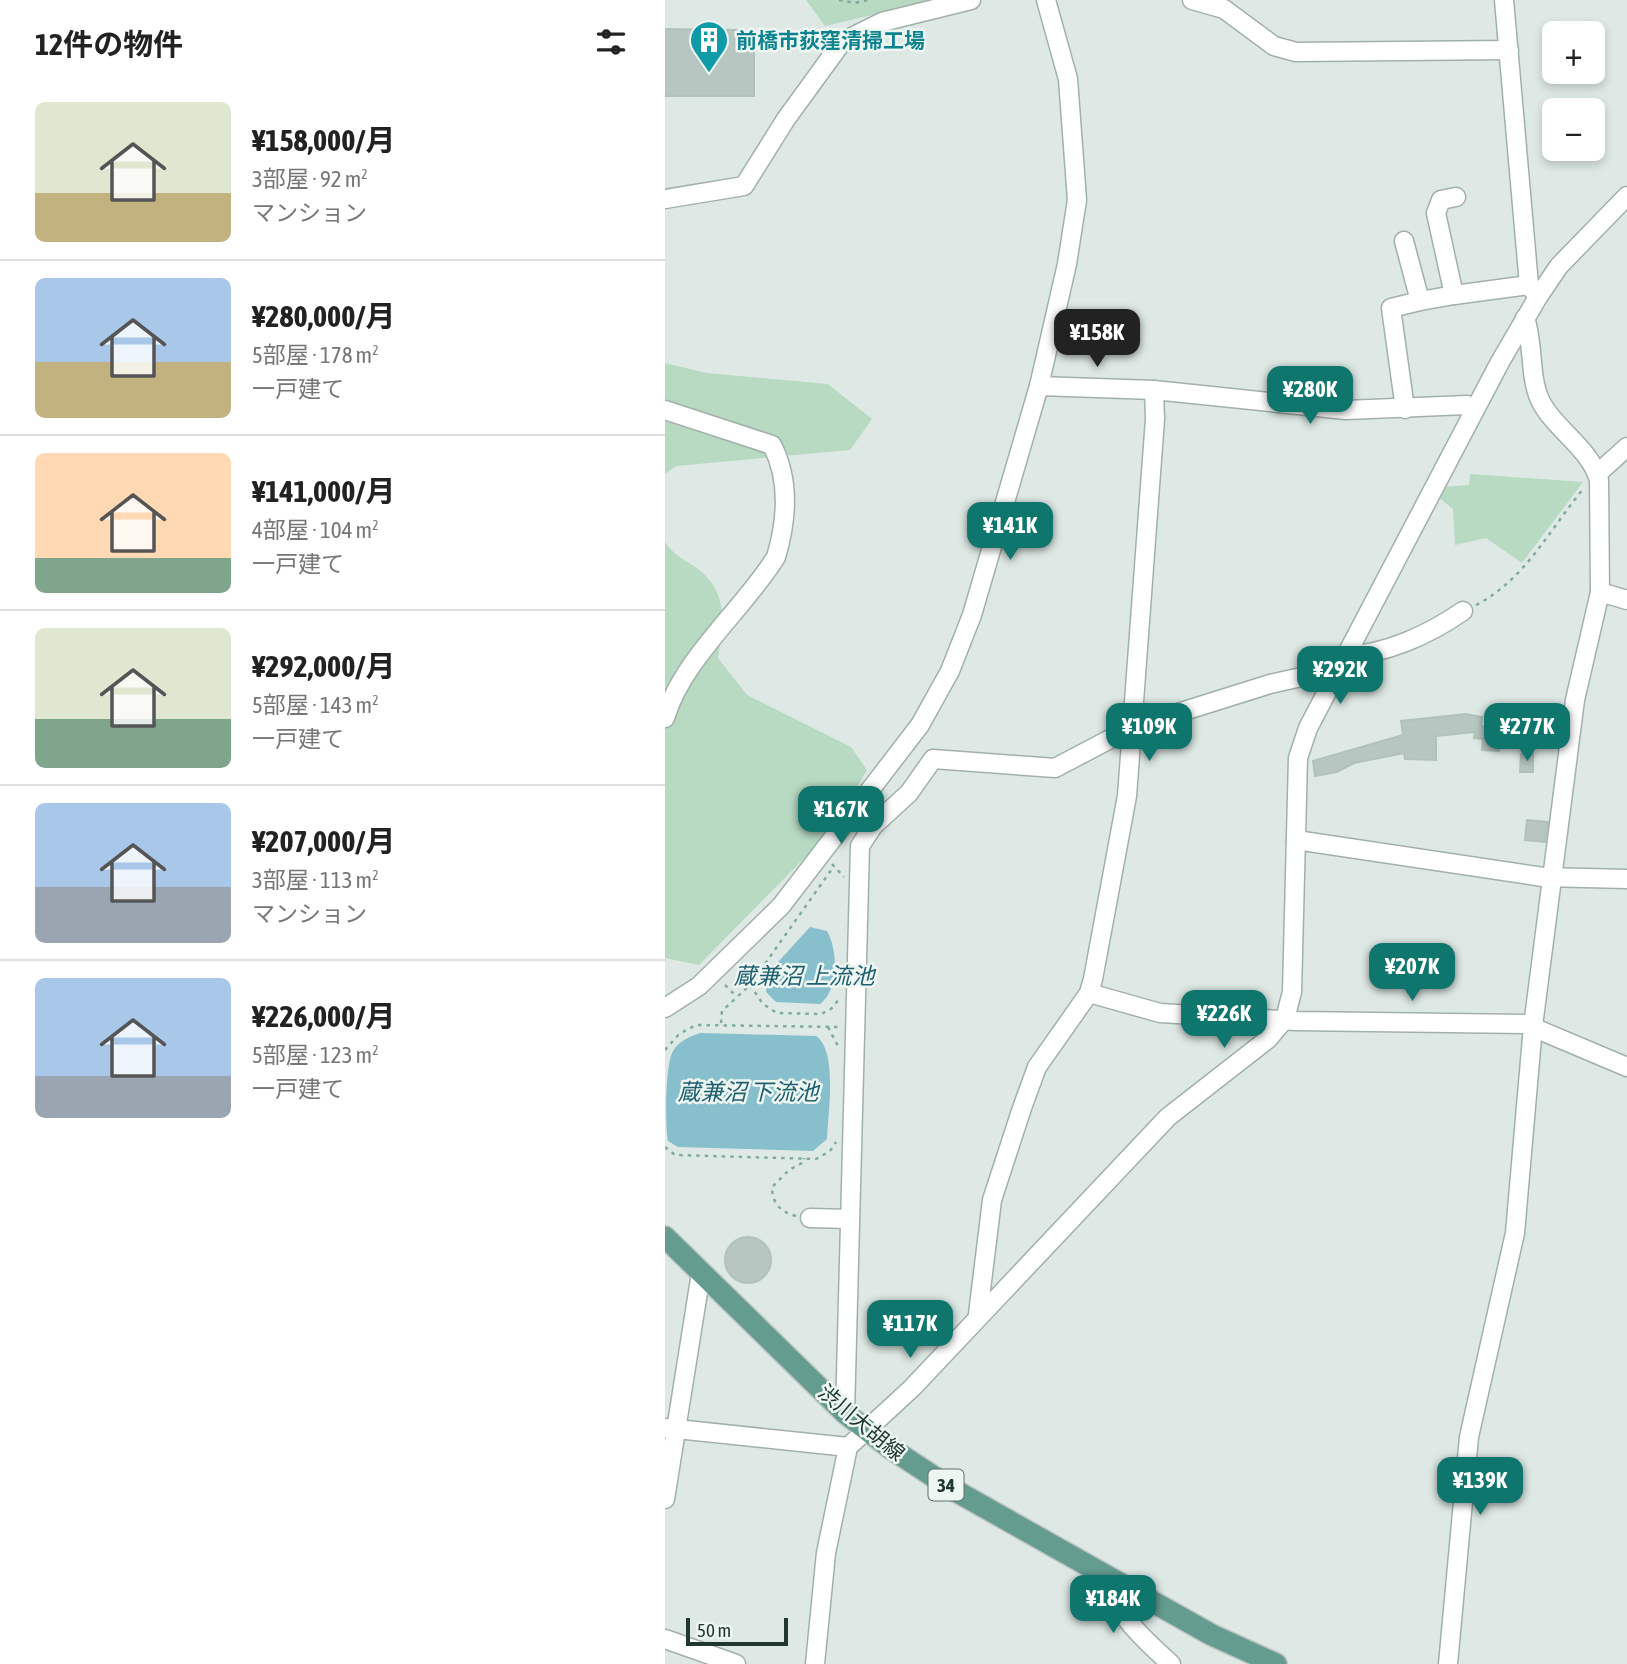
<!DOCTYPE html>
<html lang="ja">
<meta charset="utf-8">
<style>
:root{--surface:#fff;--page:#f2f2f2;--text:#222;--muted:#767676;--line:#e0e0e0;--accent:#0f766e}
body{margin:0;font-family:"Asap Condensed","Noto Sans JP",sans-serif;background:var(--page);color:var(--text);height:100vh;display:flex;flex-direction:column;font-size:26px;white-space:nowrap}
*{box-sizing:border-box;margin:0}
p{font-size:23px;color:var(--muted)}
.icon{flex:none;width:38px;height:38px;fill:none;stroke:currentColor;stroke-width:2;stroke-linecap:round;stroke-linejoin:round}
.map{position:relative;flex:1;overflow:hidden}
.details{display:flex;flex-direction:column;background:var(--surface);width:665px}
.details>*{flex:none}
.buttons{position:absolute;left:877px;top:21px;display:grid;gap:14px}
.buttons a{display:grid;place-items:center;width:63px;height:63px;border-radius:10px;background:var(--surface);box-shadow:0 4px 10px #0003;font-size:35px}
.scale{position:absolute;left:21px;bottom:18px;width:102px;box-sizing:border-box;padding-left:7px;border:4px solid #213832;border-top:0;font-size:19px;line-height:24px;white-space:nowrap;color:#213832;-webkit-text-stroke:5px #eef6f2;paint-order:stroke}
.price{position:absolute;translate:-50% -60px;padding:0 16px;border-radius:14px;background:var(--accent);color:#fff;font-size:23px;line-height:46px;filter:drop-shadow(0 2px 4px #0008)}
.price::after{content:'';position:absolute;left:50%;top:42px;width:21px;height:16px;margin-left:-10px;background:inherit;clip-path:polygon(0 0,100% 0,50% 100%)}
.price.selected{background:#222;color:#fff}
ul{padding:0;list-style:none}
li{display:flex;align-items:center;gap:21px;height:175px;padding:0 35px}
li+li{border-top:2px solid var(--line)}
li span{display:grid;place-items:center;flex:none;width:196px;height:140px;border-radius:10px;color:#555}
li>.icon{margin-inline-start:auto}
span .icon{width:84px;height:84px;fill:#fffc;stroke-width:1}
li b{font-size:30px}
h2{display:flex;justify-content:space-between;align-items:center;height:84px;padding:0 35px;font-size:30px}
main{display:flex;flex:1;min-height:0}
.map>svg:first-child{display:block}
</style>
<main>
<section class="details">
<h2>12件の物件<svg class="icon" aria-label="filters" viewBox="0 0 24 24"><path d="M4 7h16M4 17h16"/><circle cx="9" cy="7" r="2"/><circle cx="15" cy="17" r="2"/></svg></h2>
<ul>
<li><span style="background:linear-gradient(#dfe7d0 65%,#c2b280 0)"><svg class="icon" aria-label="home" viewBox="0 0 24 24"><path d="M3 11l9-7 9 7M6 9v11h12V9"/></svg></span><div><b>¥158,000/月</b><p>3部屋 · 92 m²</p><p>マンション</p></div></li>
<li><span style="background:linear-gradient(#a9c7e8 60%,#c2b280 0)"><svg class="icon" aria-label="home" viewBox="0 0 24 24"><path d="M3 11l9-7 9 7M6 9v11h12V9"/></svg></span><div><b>¥280,000/月</b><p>5部屋 · 178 m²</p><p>一戸建て</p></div></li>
<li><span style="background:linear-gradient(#ffd9b3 75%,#7fa58c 0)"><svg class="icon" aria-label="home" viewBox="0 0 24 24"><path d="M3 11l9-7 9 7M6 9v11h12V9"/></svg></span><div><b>¥141,000/月</b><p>4部屋 · 104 m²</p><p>一戸建て</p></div></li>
<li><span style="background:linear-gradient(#dfe7d0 65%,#7fa58c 0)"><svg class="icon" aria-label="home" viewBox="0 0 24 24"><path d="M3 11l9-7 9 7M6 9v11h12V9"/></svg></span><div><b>¥292,000/月</b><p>5部屋 · 143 m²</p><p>一戸建て</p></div></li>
<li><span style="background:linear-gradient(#a9c7e8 60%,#9aa5b1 0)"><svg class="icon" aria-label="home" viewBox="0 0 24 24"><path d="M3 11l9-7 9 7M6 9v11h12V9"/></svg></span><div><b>¥207,000/月</b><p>3部屋 · 113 m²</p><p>マンション</p></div></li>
<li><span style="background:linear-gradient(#a9c7e8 70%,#9aa5b1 0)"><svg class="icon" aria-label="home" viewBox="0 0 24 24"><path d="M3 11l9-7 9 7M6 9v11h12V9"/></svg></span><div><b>¥226,000/月</b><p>5部屋 · 123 m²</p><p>一戸建て</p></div></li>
</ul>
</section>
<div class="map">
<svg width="962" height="1664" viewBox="0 0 962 1664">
<rect width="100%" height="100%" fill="#dee9e5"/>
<g fill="#b8d9c2">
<path d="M141 0H271L160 26Z"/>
<path d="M0 363 41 373 163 384 207 419 185 450 11 466 0 474Z"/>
<path d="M805 474 918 482 857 563 821 538 790 545 788 509 772 496 777 487 804 485Z"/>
<path d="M0 542C13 561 28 562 41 576 64 601 57 628 53 658L82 695 186 747 202 770 165 832 34 965 0 958Z"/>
</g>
<g fill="#88bfcc">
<path d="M145 927 162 931C173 950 174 990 155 1004L111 1002 101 992 104 972Z"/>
<path d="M35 1033 151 1036C173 1051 163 1113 162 1139L148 1151 13 1147 3 1141C0 1125 0 1065 8 1051 14 1041 24 1037 35 1033Z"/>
</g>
<g fill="#b7c6c1" stroke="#b1c2bc" stroke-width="2">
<path d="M0 29 73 30 76 45 89 52V96H0Z"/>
<path d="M842 710 865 711V716L874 720 873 732 841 729Z"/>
<path d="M801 714 817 717 816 726 836 727 834 751 817 750 818 739 809 738 810 732 771 736V760L740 759 739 753 689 763 672 772 650 776 648 761 738 735 736 721Z"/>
<path d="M856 754H868V772H855Z"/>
<path d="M862 820 883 822 880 842 860 840Z"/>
<circle cx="83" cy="1260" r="23"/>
</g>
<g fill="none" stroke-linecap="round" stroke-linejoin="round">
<defs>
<g id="minor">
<path d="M527 0 559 9 609 46 631 52 844 50"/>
<path d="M839 0 864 285 873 297"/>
<path d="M791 197 776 200 771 213 789 295 864 285"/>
<path d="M0 199 79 186 121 119 177 42 217 22 306 0"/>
<path d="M739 241 755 301 789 295"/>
<path d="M374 386 489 390 681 410 802 405 810 409"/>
<path d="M740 409 726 308 755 301"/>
<path d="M0 410 107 445C125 480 122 520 111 557 78 610 18 658 0 718"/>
<path d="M932 474 962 447"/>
<path d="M935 592 962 600"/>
<path d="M678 656C720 655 765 634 798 611"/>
<path d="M631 840 878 877 962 879"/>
<path d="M424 993 495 1013 631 1021 860 1024 962 1067"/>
<path d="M0 1008 34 986 116 906 255 725 285 671 307 615 374 386 402 264 412 200 403 79 381 0"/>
<path d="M145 1218 185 1219"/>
<path d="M313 1314 327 1200 357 1108 372 1067 424 993 428 979 462 796 490 419 489 390"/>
<path d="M180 1413 195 846 208 826 244 793 268 759 390 768 468 727 605 684 650 674 668 676"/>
<path d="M2 1428 183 1447"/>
<path d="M0 1499 36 1273"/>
<path d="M438 1574C450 1613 476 1637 506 1664"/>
<path d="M0 1639 71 1664"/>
<path d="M150 1664 161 1553 183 1447 247 1388 503 1117 603 1039 620 1019 627 992 633 758 643 728 835 362 873 297 894 266 962 196"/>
<path d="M783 1664 804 1437 850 1233 868 1026 910 700 935 592 934 480C925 448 889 429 875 400 864 376 869 344 860 318"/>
</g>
<path id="major" d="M0 1237 180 1413 225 1448 289 1490 438 1574 547 1635 611 1664"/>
</defs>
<use href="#minor" stroke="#a2b0ac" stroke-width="21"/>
<use href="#major" stroke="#bcc3c2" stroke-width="24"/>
<g stroke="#80ab9f" stroke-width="2.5" stroke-dasharray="3.5 5" stroke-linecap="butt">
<path d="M174 0 190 3 203 0"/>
<path d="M811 605C861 579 884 530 919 488"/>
<path d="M167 864 179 877"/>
<path d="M60 985 72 997"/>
<path d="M85 985 98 1004 112 1013 156 1014 166 1009 175 998"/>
<path d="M56 1023 57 1011 85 985 169 866"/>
<path d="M163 1027 174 1048"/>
<path d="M0 1050 14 1034 31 1025 176 1027"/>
<path d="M0 1147 10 1155 151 1159 165 1151 171 1142"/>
<path d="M131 1216C116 1212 107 1204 107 1187L124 1170 139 1162V1158"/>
</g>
<use href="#minor" stroke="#fff" stroke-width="18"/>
<use href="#major" stroke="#659c90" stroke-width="21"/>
</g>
<defs>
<symbol id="building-pin" viewBox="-11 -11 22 30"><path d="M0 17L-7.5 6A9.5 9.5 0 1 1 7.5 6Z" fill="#0f9aa8" stroke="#eef6f2"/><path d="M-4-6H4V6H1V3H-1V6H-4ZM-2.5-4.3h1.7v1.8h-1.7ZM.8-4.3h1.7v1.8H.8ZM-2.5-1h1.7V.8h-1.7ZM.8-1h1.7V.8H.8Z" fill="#fff"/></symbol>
</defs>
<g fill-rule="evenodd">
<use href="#building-pin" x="22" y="18" width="44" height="60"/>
</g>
<g text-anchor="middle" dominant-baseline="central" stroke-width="5" stroke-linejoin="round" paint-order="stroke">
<rect fill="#eef6f2" stroke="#5e716c" stroke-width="2" x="263.5" y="1469.5" width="35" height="31" rx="5"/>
<g font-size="19" font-weight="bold" fill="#213832">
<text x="281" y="1485">34</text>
</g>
<g font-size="21" font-weight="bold" fill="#0d838f" stroke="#eef6f2" text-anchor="start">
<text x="71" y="40">前橋市荻窪清掃工場</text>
</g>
<g font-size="21" fill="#213832" stroke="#eef6f2">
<text transform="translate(197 1422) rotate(40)">渋川大胡線</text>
</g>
<g font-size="23" font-style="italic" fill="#1f5f70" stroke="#eef6f2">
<text x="139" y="976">蔵兼沼 上流池</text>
<text x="83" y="1092">蔵兼沼 下流池</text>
</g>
</g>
</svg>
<div class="buttons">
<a>+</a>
<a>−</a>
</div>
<div class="scale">50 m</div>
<b class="price selected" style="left:432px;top:369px">¥158K</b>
<b class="price" style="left:645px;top:426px">¥280K</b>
<b class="price" style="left:345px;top:562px">¥141K</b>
<b class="price" style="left:675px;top:706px">¥292K</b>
<b class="price" style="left:484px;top:763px">¥109K</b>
<b class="price" style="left:862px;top:763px">¥277K</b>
<b class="price" style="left:176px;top:846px">¥167K</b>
<b class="price" style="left:747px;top:1003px">¥207K</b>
<b class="price" style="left:559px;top:1050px">¥226K</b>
<b class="price" style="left:245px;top:1360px">¥117K</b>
<b class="price" style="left:815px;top:1517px">¥139K</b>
<b class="price" style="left:448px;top:1635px">¥184K</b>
</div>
</main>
